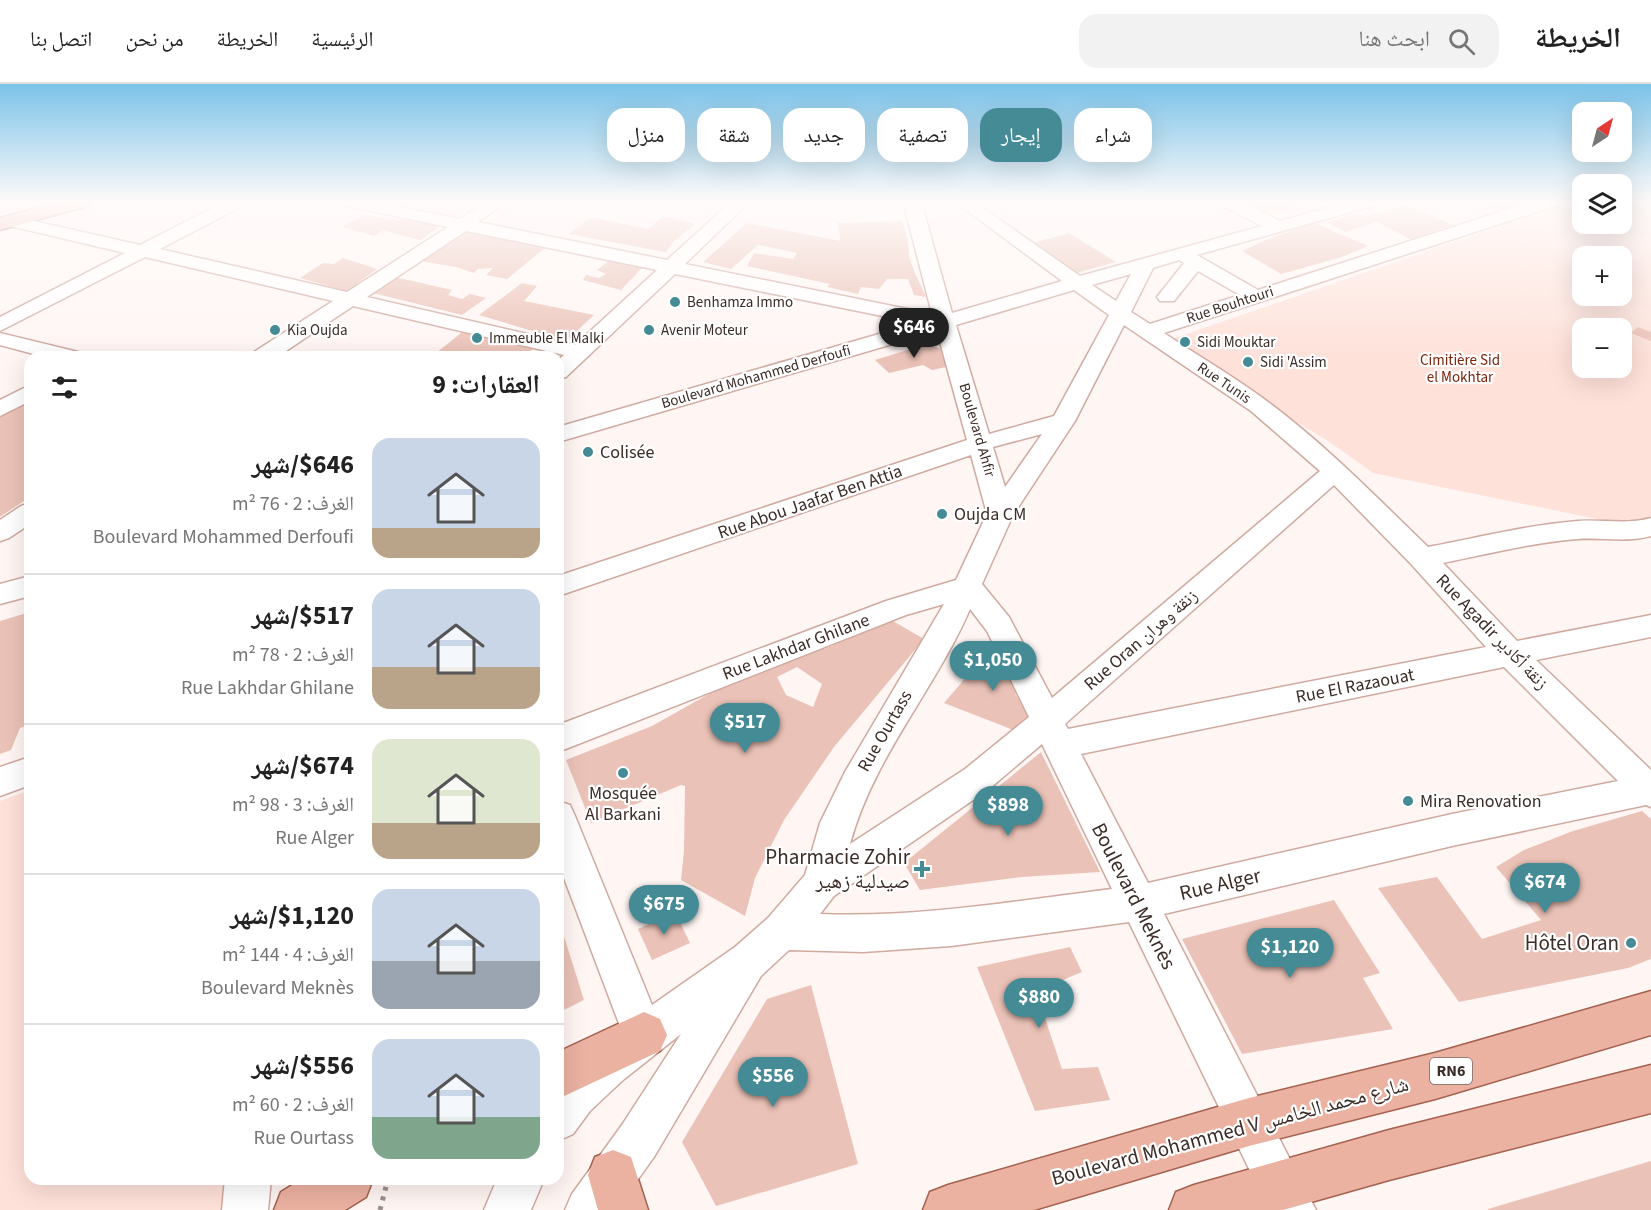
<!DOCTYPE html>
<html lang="ar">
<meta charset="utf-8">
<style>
:root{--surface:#fff;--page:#f2f2f2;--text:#222;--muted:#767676;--line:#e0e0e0;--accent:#458b96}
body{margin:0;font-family:"Source Sans 3","Noto Naskh Arabic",sans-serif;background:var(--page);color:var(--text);direction:rtl;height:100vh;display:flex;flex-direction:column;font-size:22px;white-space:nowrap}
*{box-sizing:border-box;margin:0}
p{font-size:20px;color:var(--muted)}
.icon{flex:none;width:33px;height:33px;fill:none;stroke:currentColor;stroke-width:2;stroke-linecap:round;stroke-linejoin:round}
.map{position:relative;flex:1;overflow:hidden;direction:ltr}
.side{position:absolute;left:24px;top:267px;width:540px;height:834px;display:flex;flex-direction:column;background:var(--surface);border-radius:18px;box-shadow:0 6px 24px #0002;direction:rtl}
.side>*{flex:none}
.top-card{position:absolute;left:582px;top:24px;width:570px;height:54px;direction:rtl;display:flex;gap:12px}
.needle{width:39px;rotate:36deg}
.controls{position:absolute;left:1572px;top:18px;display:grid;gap:12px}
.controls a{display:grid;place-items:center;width:60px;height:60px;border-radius:12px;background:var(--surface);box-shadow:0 6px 24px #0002;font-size:30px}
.price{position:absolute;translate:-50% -51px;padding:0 14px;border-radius:21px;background:var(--accent);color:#fff;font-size:20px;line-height:39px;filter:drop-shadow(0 2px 3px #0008)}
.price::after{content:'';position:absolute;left:50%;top:36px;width:18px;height:14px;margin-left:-9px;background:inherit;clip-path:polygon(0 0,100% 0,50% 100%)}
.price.active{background:#222;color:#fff}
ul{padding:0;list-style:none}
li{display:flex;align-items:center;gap:18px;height:150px;padding:0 24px}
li+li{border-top:2px solid var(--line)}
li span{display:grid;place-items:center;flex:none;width:168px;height:120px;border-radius:18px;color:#555}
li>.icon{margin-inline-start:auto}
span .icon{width:72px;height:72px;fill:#fffc;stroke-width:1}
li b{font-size:26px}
h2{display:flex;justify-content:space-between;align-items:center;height:72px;padding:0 24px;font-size:26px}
.pill{padding:0 21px;border-radius:18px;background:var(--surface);box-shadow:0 6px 24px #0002;font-size:21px;line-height:54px}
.pill.active{background:var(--accent);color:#fff}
header{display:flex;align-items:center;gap:36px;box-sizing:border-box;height:84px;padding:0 30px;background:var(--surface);border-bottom:2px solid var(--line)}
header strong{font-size:28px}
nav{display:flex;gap:33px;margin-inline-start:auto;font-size:21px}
.search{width:420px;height:54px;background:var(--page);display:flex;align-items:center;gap:15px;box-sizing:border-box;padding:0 21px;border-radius:18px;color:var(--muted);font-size:22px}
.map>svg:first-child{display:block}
</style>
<header>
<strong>الخريطة</strong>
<div class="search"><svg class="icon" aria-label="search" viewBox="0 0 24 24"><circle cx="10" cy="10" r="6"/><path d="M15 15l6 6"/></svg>ابحث هنا</div>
<nav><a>الرئيسية</a><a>الخريطة</a><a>من نحن</a><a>اتصل بنا</a></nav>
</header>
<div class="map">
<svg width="1651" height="1126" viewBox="0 0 1651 1126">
<rect width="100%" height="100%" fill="#fff6f4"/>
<g fill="#fee1d9" fill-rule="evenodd">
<path d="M1573 117H1582V140H1622V117H1651V432L1631 442 1373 389 1331 359 1166 257ZM1582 172H1622V212H1582ZM1582 244H1622V284H1582Z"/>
<path d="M30 706V1095H226L229 1126H0V717Z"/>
</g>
<g fill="#ebc2b7" fill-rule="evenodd">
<path d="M1242 117H1309L1310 118 1267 131Z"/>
<path d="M1475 117H1525L1528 119 1499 128Z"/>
<path d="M1408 121 1453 141 1410 155 1377 138 1345 148 1327 138 1358 129 1366 133Z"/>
<path d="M364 131 399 136 403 133 442 141 420 156 383 146 374 152 342 143Z"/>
<path d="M663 132 695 140 674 157 666 168 568 150 591 133 648 145Z"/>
<path d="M902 137 908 156 909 172 914 187 926 213 914 211 908 195H887L879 205 861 203 858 210 827 203 830 200 747 182 754 169 793 175 797 169 758 161 731 185 703 178 747 139 841 157 837 139Z"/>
<path d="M1315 139 1368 162 1342 173 1281 190 1242 167 1263 157Z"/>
<path d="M467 145 546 163 507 195 486 191 493 184 478 185 474 189 456 183 421 177Z"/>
<path d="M1069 149 1116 178 1076 189 1033 159Z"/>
<path d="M343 174 377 185 347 207 300 194 323 179 334 180Z"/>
<path d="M610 176 643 183 621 206 583 196 586 191 599 194 606 190 597 186Z"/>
<path d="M395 193 452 206 448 211 462 215 470 210 486 214 462 231 373 209Z"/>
<path d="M522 199 537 202 524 217 594 231 566 257 479 231Z"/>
<path d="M1638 243 1651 248V257L1631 249Z"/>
<path d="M465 246 536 262 524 273H431Z"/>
<path d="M927 260 941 265 946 283 932 286 923 281 889 289 875 276Z"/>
<path d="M30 317V413L0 433V333Z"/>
<path d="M30 528V641L20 644 11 666 0 670V537Z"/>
<path d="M893 537 924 555 834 663 784 736 755 794 745 832 681 796 684 767 685 702 681 701 591 739 566 676 652 642 741 592 818 559 824 565ZM797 583 822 600 813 623 786 611 777 593Z"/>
<path d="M997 557 1023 606 1015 610 1035 633 1016 647 944 619Z"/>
<path d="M1041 668 1100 788 1022 793 920 806 904 779Z"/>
<path d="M1642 727 1651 735V875L1628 884 1459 918 1378 804 1437 793 1482 855 1541 836 1496 783 1524 766 1573 747Z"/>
<path d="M1334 816 1380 889 1363 894 1393 945 1242 970 1182 855Z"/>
<path d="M675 828 690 859 652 876 638 845Z"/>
<path d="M558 833 584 916 558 929Z"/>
<path d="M1070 863 1082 888 1036 907 1062 985 1098 983 1110 1016 1035 1027 977 883Z"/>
<path d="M811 901 858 1080 716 1122 682 1058 767 915Z"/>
<path d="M1651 1077V1126H1488V1125Z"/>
</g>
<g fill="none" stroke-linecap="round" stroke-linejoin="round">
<defs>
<g id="minor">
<path d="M226 117H247L245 121 160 165 347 208 448 143 347 122 339 117H373L460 135 487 117H507L478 138 667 176 732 117H750L685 180 932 230 903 117H921L952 229 1062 197 954 117H973L1080 192 1262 142 1221 121 1219 117H1240L1280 137 1351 117H1378L1376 121 1197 171 1258 206 1534 117H1560L1558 121 1164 249C1198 272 1235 293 1268 318 1326 361 1376 413 1428 463 1477 454 1527 441 1578 437 1603 435 1626 441 1651 434V452C1626 459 1602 453 1577 455 1531 459 1487 470 1443 479L1517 557 1651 531V553L1536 576 1651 686V723L1646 721 1452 762 1164 830 1316 1126H1269L1129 838 951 862 863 868 789 866 761 892 654 1073 616 1126H565L572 1110 622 1041 681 950 623 996 590 1027 573 1050 558 1057V999L593 966 621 945 558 778V717L570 721 575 732 652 921 735 863 768 834 805 791 820 739 845 688 944 520 906 531 558 668V641L886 517 956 496 987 430 971 371 558 512V492L967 356 937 247 558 358V343L917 239 675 190 566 293 558 295V276L564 271 353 222 277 273H251L254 268 333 217 145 173 0 247V233L125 169 6 141 3 137 6 133 12 132 140 161ZM466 147 657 186 575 261 367 213ZM1179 176 1184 179 1157 213 1160 217H1174L1198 187 1240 211 1150 240 1131 228 1153 184ZM1131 190 1116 217 1092 201ZM1074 206 1109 231 1054 332 989 350 956 241ZM1124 241 1251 327 1320 387 1052 614 1009 533 982 500 1013 431 1075 337ZM1042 350 1005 403 993 363ZM1334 401 1412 481 1486 563 1068 645 1065 640ZM970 525 987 547 1029 633 965 685 850 760C873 674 935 606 970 525ZM1504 583 1618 697 1452 730 1148 799 1081 670ZM1042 660 1112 805C1015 817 918 834 820 830L834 812 989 705Z"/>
<path d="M0 249 78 268 81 273H45L0 261Z"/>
<path d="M30 301V317L0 332V316Z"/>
<path d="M30 419V440L9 454 0 457V436L21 422Z"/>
<path d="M30 492V512L0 520V500Z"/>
<path d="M30 673V701L0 712V683Z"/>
<path d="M225 1095H271L268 1126H222Z"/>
<path d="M497 1095H544L531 1126H484Z"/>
</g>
<g id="major">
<path d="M62 117H93L91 121 0 146V134Z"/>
<path d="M1651 907V951L1435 1015 1249 1062 1034 1126H923L930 1108 948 1101 1249 1014 1435 969Z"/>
<path d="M644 928 660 935 667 951 660 967 558 1015V968Z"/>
<path d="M1651 981V1029L1389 1096 1283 1126H1169L1176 1108 1194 1101 1389 1046Z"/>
<path d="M613 1066 631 1073 648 1126H598L588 1091 595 1073Z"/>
<path d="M302 1095H373L366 1113 345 1126H274L281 1108Z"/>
</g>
</defs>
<use href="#minor" stroke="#d0a99f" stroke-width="3"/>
<use href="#major" stroke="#a5614e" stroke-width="3"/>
<path stroke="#9c8f8c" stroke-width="5" stroke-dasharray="4 6" stroke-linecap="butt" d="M380 1126 388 1095"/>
<use href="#minor" fill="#fff" fill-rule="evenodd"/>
<use href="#major" fill="#ebb1a1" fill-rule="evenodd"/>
</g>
<linearGradient id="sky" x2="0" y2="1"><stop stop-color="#7cc3e9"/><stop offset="0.43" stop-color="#fffbfa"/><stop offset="1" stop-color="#fffbfa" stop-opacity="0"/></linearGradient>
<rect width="1651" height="275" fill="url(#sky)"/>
<g fill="#458b96" stroke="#fff" stroke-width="2">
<circle cx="675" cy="218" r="6"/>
<circle cx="275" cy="246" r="6"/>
<circle cx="649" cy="246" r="6"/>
<circle cx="477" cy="254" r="6"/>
<circle cx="1185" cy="258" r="6"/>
<circle cx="1248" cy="278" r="6"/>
<circle cx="588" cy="368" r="6"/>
<circle cx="942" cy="430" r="6"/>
<circle cx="623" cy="689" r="6"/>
<circle cx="1408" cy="717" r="6"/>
<path d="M919 776h6v6h6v6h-6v6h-6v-6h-6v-6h6z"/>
<circle cx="1631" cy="859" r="6"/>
</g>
<g text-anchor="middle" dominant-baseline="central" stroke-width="4.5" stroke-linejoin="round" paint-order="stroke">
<g font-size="15" fill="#3c2c28" stroke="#fff" text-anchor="start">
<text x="687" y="218">Benhamza Immo</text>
<text x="287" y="246">Kia Oujda</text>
<text x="661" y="246">Avenir Moteur</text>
<text x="489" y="254">Immeuble El Malki</text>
<text x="1197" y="258">Sidi Mouktar</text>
<text x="1260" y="278">Sidi 'Assim</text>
</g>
<g font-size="15" fill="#3c2c28" stroke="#fff">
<text transform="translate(1230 221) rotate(-18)">Rue Bouhtouri</text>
<text transform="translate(756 293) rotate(-16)">Boulevard Mohammed Derfoufi</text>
<text transform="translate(1224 299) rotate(34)">Rue Tunis</text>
<text transform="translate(977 346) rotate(74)">Boulevard Ahfir</text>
</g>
<g font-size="15" fill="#79250b" stroke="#fff">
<text x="1460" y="276">Cimitière Sid<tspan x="1460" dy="17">el Mokhtar</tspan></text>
</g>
<rect fill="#fff" stroke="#766b68" stroke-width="1.5" x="1430" y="974" width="42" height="26" rx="4.5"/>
<g font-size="16" font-weight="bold" fill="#3c2c28">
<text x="1451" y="987">RN6</text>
</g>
<g font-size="18" fill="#3c2c28" stroke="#fff" text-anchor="start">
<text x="600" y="368">Colisée</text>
<text x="954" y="430">Oujda CM</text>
<text x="623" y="709" text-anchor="middle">Mosquée<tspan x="623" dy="21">Al Barkani</tspan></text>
<text x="1420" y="717">Mira Renovation</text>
</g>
<g font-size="18" fill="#3c2c28" stroke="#fff">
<text transform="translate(810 418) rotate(-19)">Rue Abou Jaafar Ben Attia</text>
<text transform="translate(1492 548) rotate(46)">Rue Agadir زنقة أكادير</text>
<text transform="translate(1141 556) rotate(-41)">Rue Oran زنقة وهران</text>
<text transform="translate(796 563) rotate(-21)">Rue Lakhdar Ghilane</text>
<text transform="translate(1355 602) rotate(-11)">Rue El Razaouat</text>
<text transform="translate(885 647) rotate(-60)">Rue Ourtass</text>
</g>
<g font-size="21" fill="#3c2c28" stroke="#fff" text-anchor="end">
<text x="910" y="773">Pharmacie Zohir<tspan x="910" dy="24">صيدلية زهير</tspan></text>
<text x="1619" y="859">Hôtel Oran</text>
</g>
<g font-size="21" fill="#3c2c28" stroke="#fff">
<text transform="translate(1220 800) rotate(-13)">Rue Alger</text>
<text transform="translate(1134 812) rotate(63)">Boulevard Meknès</text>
<text transform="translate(1230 1047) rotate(-15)">Boulevard Mohammed V شارع محمد الخامس</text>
</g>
</g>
</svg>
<div class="controls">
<a><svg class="needle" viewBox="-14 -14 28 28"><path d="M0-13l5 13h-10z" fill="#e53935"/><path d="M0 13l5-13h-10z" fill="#767676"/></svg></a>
<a><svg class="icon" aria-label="layers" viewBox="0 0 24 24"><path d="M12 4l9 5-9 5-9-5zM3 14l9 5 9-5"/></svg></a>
<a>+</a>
<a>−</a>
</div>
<b class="price active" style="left:914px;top:275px">$646</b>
<b class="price" style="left:993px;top:608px">$1,050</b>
<b class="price" style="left:745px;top:670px">$517</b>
<b class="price" style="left:1008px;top:753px">$898</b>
<b class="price" style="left:1545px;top:830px">$674</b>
<b class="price" style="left:664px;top:852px">$675</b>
<b class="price" style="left:1290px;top:895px">$1,120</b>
<b class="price" style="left:1039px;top:945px">$880</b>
<b class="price" style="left:773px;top:1024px">$556</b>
<div class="top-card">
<a class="pill">شراء</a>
<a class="pill active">إيجار</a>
<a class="pill">تصفية</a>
<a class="pill">جديد</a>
<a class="pill">شقة</a>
<a class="pill">منزل</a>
</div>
<section class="side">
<h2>العقارات: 9<svg class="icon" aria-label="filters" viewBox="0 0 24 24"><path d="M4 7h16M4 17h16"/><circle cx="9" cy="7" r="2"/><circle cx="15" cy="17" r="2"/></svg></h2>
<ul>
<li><span style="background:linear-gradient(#c9d6e8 75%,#b9a48a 0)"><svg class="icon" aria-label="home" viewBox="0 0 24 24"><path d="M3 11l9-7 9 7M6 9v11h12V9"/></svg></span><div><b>$646/شهر</b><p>الغرف: 2 · 76 m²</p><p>Boulevard Mohammed Derfoufi</p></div></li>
<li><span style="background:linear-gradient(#c9d6e8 65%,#b9a48a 0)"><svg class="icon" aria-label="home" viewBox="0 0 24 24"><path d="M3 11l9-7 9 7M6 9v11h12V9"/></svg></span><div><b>$517/شهر</b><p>الغرف: 2 · 78 m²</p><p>Rue Lakhdar Ghilane</p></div></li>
<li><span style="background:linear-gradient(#dfe7d0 70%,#b9a48a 0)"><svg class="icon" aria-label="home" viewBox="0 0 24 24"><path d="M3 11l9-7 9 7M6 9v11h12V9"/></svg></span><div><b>$674/شهر</b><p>الغرف: 3 · 98 m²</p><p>Rue Alger</p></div></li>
<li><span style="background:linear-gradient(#c9d6e8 60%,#9aa5b1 0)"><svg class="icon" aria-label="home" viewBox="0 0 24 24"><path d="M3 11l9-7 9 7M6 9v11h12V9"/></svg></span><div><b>$1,120/شهر</b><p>الغرف: 4 · 144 m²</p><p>Boulevard Meknès</p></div></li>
<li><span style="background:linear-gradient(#c9d6e8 65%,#7fa58c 0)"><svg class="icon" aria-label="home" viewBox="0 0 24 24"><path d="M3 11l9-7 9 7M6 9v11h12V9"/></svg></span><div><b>$556/شهر</b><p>الغرف: 2 · 60 m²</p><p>Rue Ourtass</p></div></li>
</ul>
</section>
</div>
